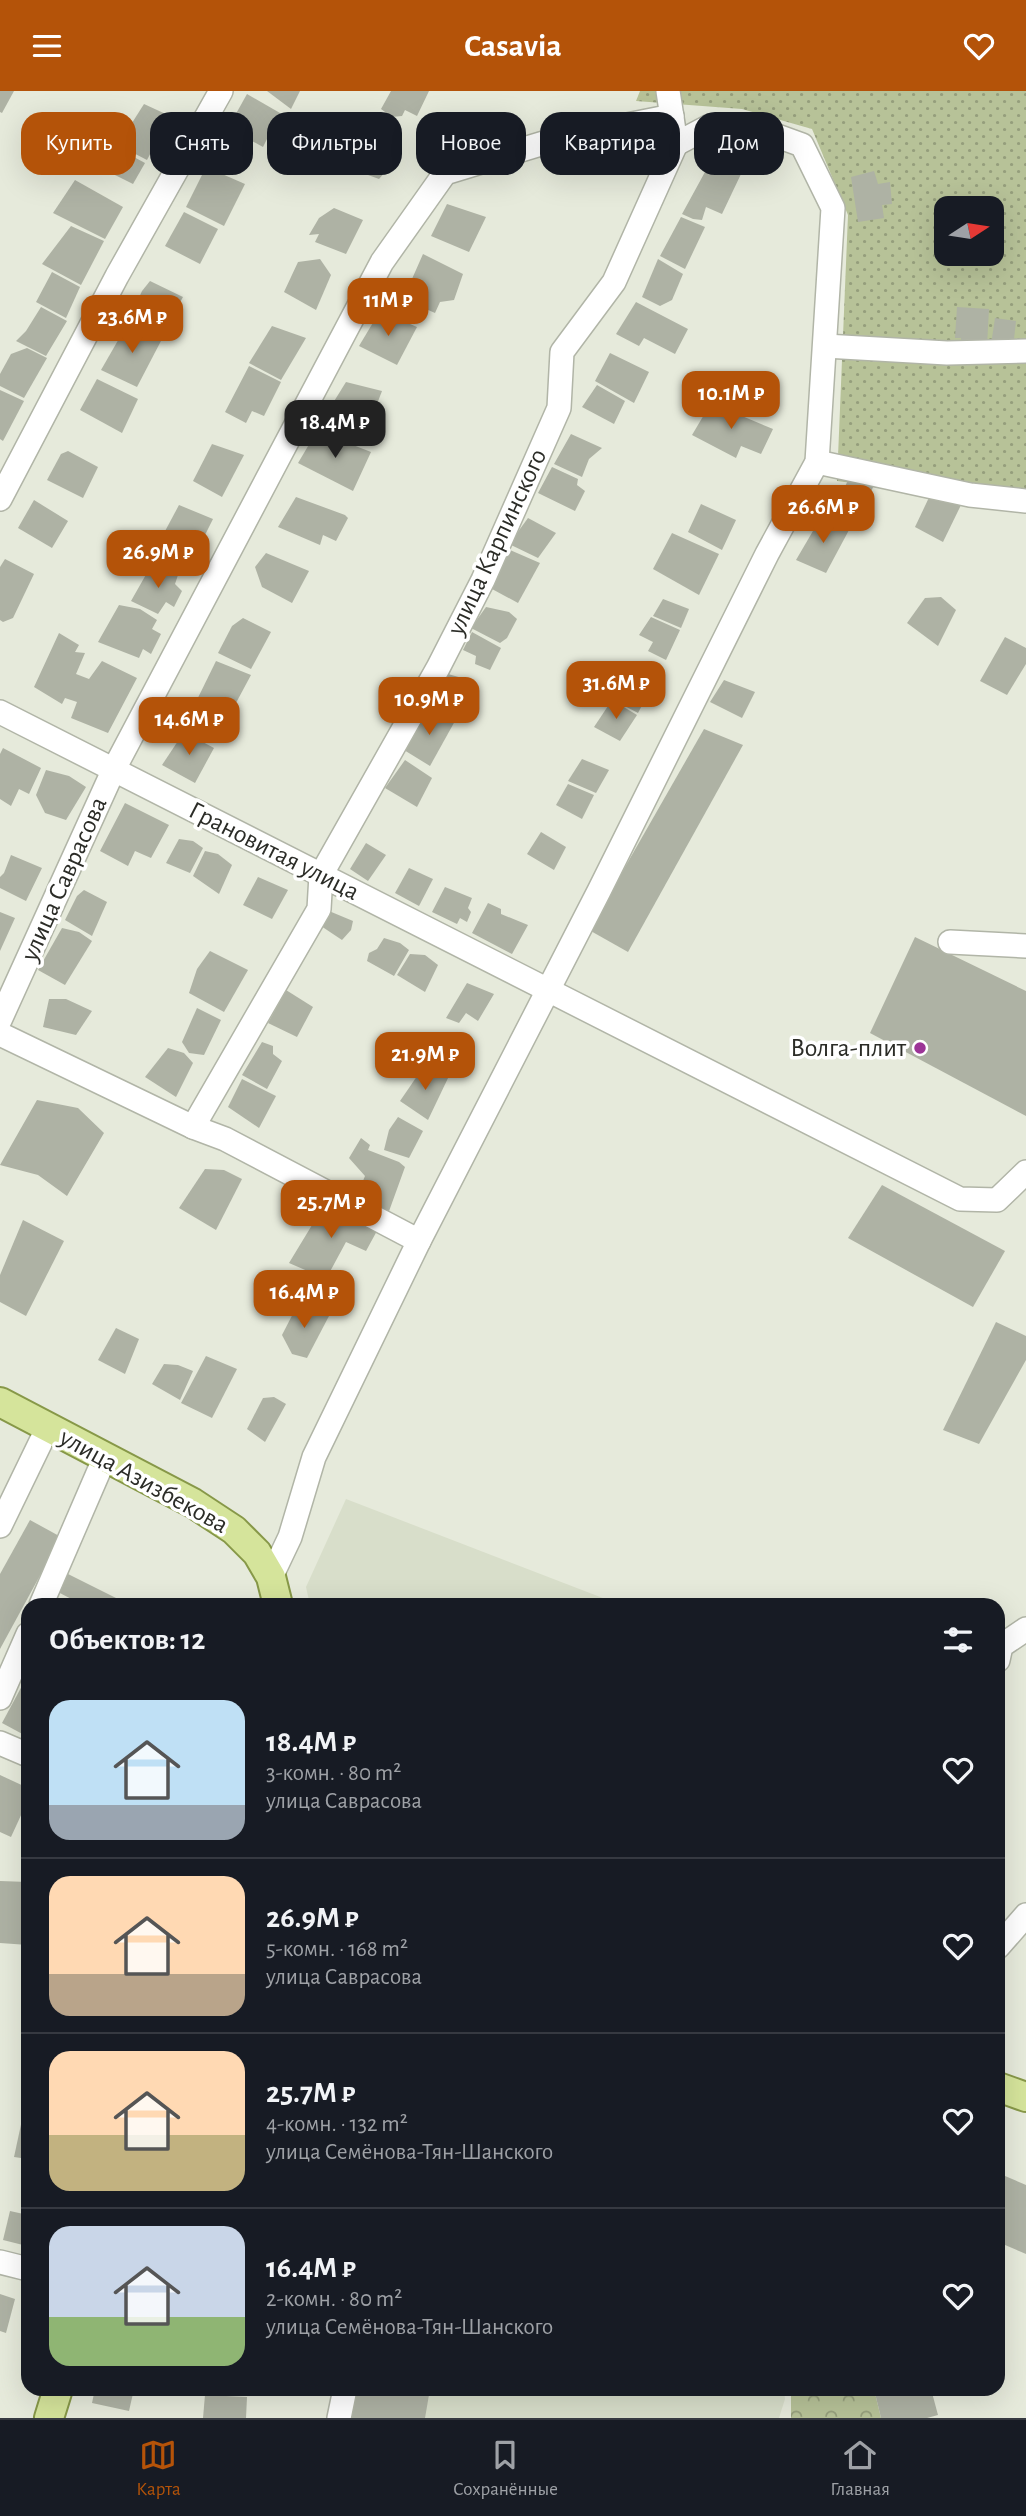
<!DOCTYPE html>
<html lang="ru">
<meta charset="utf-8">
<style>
:root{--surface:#171b24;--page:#242831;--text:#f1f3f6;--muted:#9ea1a6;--line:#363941;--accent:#b45309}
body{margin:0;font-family:"Alegreya Sans",sans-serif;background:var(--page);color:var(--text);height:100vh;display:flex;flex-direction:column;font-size:26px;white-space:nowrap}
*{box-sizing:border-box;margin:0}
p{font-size:23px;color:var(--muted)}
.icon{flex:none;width:38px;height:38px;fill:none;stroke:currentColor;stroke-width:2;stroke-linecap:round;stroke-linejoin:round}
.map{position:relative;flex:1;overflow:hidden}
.details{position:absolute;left:21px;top:1507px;width:984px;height:798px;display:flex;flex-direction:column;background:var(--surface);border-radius:21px;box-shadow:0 7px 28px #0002}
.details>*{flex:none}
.hud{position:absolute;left:21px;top:21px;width:985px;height:63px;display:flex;gap:14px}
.needle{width:46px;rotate:78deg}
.controls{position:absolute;left:934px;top:105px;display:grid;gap:14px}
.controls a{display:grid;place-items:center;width:70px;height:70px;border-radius:14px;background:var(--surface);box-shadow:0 7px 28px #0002;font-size:35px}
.price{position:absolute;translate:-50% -60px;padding:0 16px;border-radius:14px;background:var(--accent);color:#fff;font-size:23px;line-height:46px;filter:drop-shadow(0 2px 4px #0008)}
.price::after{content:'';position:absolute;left:50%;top:42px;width:21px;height:16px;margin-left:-10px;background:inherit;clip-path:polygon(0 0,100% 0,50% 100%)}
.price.on{background:#222;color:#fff}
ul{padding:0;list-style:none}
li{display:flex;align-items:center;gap:21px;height:175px;padding:0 28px}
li+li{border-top:2px solid var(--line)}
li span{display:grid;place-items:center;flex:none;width:196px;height:140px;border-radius:21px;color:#555}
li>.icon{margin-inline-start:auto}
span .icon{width:84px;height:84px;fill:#fffc;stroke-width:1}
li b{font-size:30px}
h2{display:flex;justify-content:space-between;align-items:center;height:84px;padding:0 28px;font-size:30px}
.pill{padding:0 24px;border-radius:21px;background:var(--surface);box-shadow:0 7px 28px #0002;font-size:24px;line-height:63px}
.pill.on{background:var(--accent);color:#fff}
header{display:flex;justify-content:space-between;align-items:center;height:91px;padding:0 28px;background:var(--accent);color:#fff;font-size:32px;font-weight:700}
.dock{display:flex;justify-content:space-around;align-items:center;height:98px;border-top:2px solid var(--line);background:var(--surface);font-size:19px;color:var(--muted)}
.dock a{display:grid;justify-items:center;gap:4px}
.dock .on{color:var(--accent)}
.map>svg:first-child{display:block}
</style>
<header><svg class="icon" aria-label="menu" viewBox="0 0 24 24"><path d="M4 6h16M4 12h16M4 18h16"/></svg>Casavia<svg class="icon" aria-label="heart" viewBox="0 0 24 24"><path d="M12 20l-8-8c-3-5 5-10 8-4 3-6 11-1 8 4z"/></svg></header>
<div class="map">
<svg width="1026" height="2327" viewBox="0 0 1026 2327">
<defs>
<pattern id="grass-dots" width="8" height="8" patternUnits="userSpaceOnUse" patternTransform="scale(1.75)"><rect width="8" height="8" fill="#b7c298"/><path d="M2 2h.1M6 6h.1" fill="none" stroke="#959e7c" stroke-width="1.8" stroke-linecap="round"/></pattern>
<pattern id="forest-crowns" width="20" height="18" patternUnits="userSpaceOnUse" patternTransform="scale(1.75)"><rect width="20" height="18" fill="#b7c298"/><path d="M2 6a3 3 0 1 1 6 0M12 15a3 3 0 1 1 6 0" fill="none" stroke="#959e7c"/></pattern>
</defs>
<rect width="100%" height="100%" fill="#e6eadb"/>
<g fill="#d8deca">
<path d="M346 1408 621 1514H310L306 1496Z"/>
<path d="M350 2298H784L785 2308 779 2327H345Z"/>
</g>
<path fill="url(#grass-dots)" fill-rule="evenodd" d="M640 0H1026V415L837 390 848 124 812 38 742 18 636 10ZM947 117H992V163H947Z"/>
<path fill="url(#forest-crowns)" d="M791 2298H874L881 2327H791Z"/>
<g fill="#aeb2a4">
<path d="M0 0H14L2 22 0 21Z"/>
<path d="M267 0H300L291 18Z"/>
<path d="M391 0H429L417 25 405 19 402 25 392 26 381 18Z"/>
<path d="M247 3 280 22 263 56 228 37Z"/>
<path d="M144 13 170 25 147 69 118 54Z"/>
<path d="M374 34 399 49 386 80 379 88 349 77 361 51Z"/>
<path d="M121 59 145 72 133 93 109 81Z"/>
<path d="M711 70 741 83 722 123 706 116 702 129 693 128 682 123Z"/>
<path d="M206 76 245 93 224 135 186 116Z"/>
<path d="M874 80 878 93 890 91 892 113 882 114 884 127 858 131 851 86Z"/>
<path d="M75 89 123 116 105 148 53 122Z"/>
<path d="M447 113 486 126 469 161 431 145Z"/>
<path d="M334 117 363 129 346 163 315 151 319 143 309 144 319 127Z"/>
<path d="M184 121 218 138 200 173 165 155Z"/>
<path d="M681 126 705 136 685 178 660 165Z"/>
<path d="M71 135 104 150 81 194 42 173Z"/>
<path d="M423 163 463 183 454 209 440 211 435 222 410 211 408 197Z"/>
<path d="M320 168 331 184 316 219 284 201 298 171Z"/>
<path d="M658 168 683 183 672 209 660 215 642 206Z"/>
<path d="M52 181 80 196 66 227 36 211Z"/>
<path d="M150 190 183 206 163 241 132 222 142 200Z"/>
<path d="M636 211 688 238 675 263 644 247 639 255 616 243Z"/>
<path d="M41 216 67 230 46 265 16 250 26 240Z"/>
<path d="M957 216 989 218 987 255 961 253V247H955Z"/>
<path d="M380 220 417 236 397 274 359 255Z"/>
<path d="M995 227 1016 230 1013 257 991 254Z"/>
<path d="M128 232 162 248 137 296 101 279Z"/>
<path d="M272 235 306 247 281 289 249 272Z"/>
<path d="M27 257 47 267 24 307 0 295V283L11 263Z"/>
<path d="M610 262 649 281 634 312 595 290Z"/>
<path d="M249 275 281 291 264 325 252 320 246 332 225 321Z"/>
<path d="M97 288 138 308 122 342 80 319Z"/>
<path d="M346 291 382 300 367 339 328 320Z"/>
<path d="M597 294 625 310 614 333 582 316Z"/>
<path d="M0 299 24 310 3 350 0 348Z"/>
<path d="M711 312 773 338 761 363 741 355 736 367 692 344Z"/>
<path d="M317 340 371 361 353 400 298 372Z"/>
<path d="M571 343 602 357 589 368 582 386 554 373Z"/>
<path d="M212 353 244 364 222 406 193 390Z"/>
<path d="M68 360 98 376 83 407 47 389 61 363Z"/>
<path d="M552 376 578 388 577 394 585 400 575 420 538 402Z"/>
<path d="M851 383 875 392 863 418 841 404Z"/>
<path d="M934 396 961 414 943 451 915 436Z"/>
<path d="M296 406 345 424 348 427 336 450 323 444 320 454 278 436Z"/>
<path d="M34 409 68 430 52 457 18 437Z"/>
<path d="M701 413 736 429 722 459 688 441Z"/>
<path d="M179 414 213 428 197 460 164 442Z"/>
<path d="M528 427 556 442 538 467 509 453Z"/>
<path d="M820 428 835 431 849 439 826 482 796 469Z"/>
<path d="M672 442 719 463 699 504 653 478Z"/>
<path d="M510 459 540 472 518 512 492 498Z"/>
<path d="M266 462 309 480 292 512 262 496 255 476Z"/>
<path d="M5 468 34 483 13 527 3 531 0 529V476Z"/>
<path d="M152 473 178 484 175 493 182 500 174 516 166 511 158 523 131 510Z"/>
<path d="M941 506 956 519 938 555 907 532 925 507Z"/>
<path d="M663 508 689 518 681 537 653 525Z"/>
<path d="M119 514 140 518 157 529 152 538 161 543 151 563 143 558 139 567 98 551Z"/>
<path d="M486 516 509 521 517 528 507 547 500 552 471 537Z"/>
<path d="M651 526 680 539 666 569 648 560 653 551 639 544Z"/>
<path d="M243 527 271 541 251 578 218 562 232 535Z"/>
<path d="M472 541 501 557 490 579 475 573 476 565 463 559Z"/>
<path d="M59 542 79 554 75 561 85 562 76 583 89 588 102 570 137 587 108 642 71 627 77 611 65 607 62 613 34 596Z"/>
<path d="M1005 546 1026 557V573L1007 604 980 590Z"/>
<path d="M216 570 251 584 222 638 190 623Z"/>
<path d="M448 583 462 587 463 594 475 603 462 628 428 614Z"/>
<path d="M624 588 651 597 638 622 619 612 625 598 619 595Z"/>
<path d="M724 589 755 601 742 627 710 611Z"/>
<path d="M612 609 637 624 620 650 594 636Z"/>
<path d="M426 618 455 630 430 675 404 659Z"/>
<path d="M704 638 743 654 628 861 589 839Z"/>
<path d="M184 641 214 657 195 692 162 674Z"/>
<path d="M3 657 41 677 29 703 19 698 11 715 0 708V663Z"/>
<path d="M582 668 609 679 596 702 568 690Z"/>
<path d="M405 669 432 687 417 716 385 697Z"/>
<path d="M46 679 69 685 86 696 66 729 45 722 36 704Z"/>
<path d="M568 693 594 704 582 728 556 714Z"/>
<path d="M125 712 169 734 151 767 135 760 128 775 100 760Z"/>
<path d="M541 741 566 756 554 779 527 763Z"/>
<path d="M179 748 193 750 203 757 190 782 166 772Z"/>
<path d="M366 752 386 764 368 790 350 778Z"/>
<path d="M205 760 218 763 232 774 219 803 193 785Z"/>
<path d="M11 764 42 777 26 810 0 797V786L4 782Z"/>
<path d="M409 777 433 788 419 815 395 802Z"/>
<path d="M258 786 288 799 272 828 243 814Z"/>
<path d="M445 796 472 807 468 817 471 821 467 831 460 827 457 833 432 821Z"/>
<path d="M84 799 107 811 92 845 65 829 77 805Z"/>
<path d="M488 812 501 818V823L528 834 512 863 472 842Z"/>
<path d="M329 820 353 830 351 839 342 849 318 833Z"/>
<path d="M0 821 15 827 0 860Z"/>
<path d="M62 837 79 841 92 850 65 894 38 879Z"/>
<path d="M915 846 1026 900V1025L870 942Z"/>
<path d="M384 847 400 852 409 859 394 885 367 870 369 862 377 858Z"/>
<path d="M210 860 248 879 224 921 189 902 197 878Z"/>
<path d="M410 863 425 864 438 874 425 901 397 884Z"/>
<path d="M467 892 494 903 478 930 466 922 459 932 446 927Z"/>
<path d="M286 899 313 916 297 946 268 932Z"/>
<path d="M49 908H66L92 920 76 944 43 936Z"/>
<path d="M197 917 221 929 204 964 189 962 182 951Z"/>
<path d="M262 951 273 955V963L282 970 267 998 242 984Z"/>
<path d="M168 957 184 962 193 972 176 1006 145 986Z"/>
<path d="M424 975 449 985 428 1029 400 1010Z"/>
<path d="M242 988 276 1005 259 1037 228 1016Z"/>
<path d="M37 1009 78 1017 104 1042 67 1105 38 1084 0 1074Z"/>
<path d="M398 1026 423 1040 409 1067 384 1059 389 1039Z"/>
<path d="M361 1047 370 1054 368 1059 399 1071 405 1076 388 1123 356 1107 365 1085 349 1067Z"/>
<path d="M205 1078 224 1079 242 1088 216 1139 179 1117Z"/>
<path d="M882 1094 1005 1160 973 1216 848 1147Z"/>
<path d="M326 1111 378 1138 366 1160 346 1151 326 1188 289 1172Z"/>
<path d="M23 1129 64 1150 26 1225 0 1211V1184Z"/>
<path d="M299 1211 329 1225 307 1267 292 1263 282 1244Z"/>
<path d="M996 1231 1026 1245V1269L979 1353 943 1339Z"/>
<path d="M116 1237 139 1248 125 1283 98 1269Z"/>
<path d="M206 1265 237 1278 212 1327 181 1312Z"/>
<path d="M164 1273 178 1274 193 1280 180 1309 152 1293Z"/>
<path d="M274 1306 286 1313 265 1351 247 1338 263 1307Z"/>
<path d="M30 1429 61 1446 0 1558V1483Z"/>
<path d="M66 1482 118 1508 115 1514H83L56 1500Z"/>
<path d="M23 1593 28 1596V1646L2 1632Z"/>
<path d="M0 1684 28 1697V1709L11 1746 0 1741Z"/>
<path d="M0 1790 28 1791V1854L0 1852Z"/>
<path d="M25 2015 28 2016V2068L14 2066Z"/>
<path d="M998 2082 1026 2094V2163L998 2151Z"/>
<path d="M10 2120 28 2124 27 2155 3 2149Z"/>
<path d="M0 2203 15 2208 6 2242 0 2240Z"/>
<path d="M95 2298H134L129 2320 92 2312Z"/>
<path d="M350 2298H430L425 2327H345Z"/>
<path d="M874 2298H931L938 2324 927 2327H881Z"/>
<path d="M205 2304 247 2306 246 2327H203Z"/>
</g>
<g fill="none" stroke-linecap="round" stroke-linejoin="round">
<defs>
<g id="minor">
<path d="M825 255 947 262 1026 260"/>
<path d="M817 371 970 404 1026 410"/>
<path d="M0 408 117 185 221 0"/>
<path d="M0 621 960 1108 997 1109 1026 1081"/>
<path d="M950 851 1026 855"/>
<path d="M0 929 114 678 382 171 445 82 557 48 672 25"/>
<path d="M0 943 193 1036 225 1048 419 1150"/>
<path d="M193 1036 319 818 321 784 438 577 483 489 559 317 562 261 614 191 676 53 668 0"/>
<path d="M0 1435 48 1336"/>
<path d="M271 1486 290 1446 314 1366 419 1150 599 800 767 463 817 371 833 117 802 54 755 37 710 35 676 53"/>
<path d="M41 1514 105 1366"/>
<path d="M998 1569 1001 1555 1026 1538"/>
<path d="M0 1607 28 1543"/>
<path d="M0 1652 28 1664"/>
<path d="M998 1856 1026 1824"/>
<path d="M0 2171 28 2178"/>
<path d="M339 2327 345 2298"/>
</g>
<g id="major">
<path d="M0 1311 193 1412 234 1439 257 1462 271 1486 278 1514"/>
<path d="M998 1996 1026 2006"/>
<path d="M49 2327 58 2298"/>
</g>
</defs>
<use href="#minor" stroke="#b1b5a7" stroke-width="26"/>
<use href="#major" stroke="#879848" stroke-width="32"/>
<use href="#minor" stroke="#fff" stroke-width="23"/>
<use href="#major" stroke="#d5e49b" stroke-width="28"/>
</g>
<circle fill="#9c3497" stroke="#fff" stroke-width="2.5" cx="920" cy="957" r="7"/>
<g text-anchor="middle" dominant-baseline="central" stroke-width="7" stroke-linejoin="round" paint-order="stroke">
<g font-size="26" fill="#2b2c27" stroke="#fff">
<text transform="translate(497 451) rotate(-65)">улица Карпинского</text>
<text transform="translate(274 760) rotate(27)">Грановитая улица</text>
<text transform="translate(64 788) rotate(-66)">улица Саврасова</text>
<text transform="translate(144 1390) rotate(29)">улица Азизбекова</text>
</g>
<g font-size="26" fill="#2b2c27" stroke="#fff" text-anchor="end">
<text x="906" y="957">Волга-плит</text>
</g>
</g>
</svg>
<div class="controls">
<a><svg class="needle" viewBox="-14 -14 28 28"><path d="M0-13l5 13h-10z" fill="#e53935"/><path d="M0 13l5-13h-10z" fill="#9ea1a6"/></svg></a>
</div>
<b class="price" style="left:388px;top:247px">11M ₽</b>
<b class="price" style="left:132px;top:264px">23.6M ₽</b>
<b class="price" style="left:731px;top:340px">10.1M ₽</b>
<b class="price on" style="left:335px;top:369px">18.4M ₽</b>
<b class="price" style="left:823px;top:454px">26.6M ₽</b>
<b class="price" style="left:158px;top:499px">26.9M ₽</b>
<b class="price" style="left:616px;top:630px">31.6M ₽</b>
<b class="price" style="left:429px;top:646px">10.9M ₽</b>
<b class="price" style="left:189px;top:666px">14.6M ₽</b>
<b class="price" style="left:425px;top:1001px">21.9M ₽</b>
<b class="price" style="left:331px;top:1149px">25.7M ₽</b>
<b class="price" style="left:304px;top:1239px">16.4M ₽</b>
<div class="hud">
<a class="pill on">Купить</a>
<a class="pill">Снять</a>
<a class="pill">Фильтры</a>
<a class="pill">Новое</a>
<a class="pill">Квартира</a>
<a class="pill">Дом</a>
</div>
<section class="details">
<h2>Объектов: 12<svg class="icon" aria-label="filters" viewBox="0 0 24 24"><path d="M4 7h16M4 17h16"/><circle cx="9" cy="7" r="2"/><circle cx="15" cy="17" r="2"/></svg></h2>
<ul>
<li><span style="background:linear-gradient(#bfe0f5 75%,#9aa5b1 0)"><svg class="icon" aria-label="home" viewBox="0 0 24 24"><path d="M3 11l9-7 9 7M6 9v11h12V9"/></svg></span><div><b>18.4M ₽</b><p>3-комн. · 80 m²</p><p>улица Саврасова</p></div><svg class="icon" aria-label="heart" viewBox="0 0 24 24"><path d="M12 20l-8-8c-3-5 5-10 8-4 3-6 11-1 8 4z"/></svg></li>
<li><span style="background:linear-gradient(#ffd9b3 70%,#b9a48a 0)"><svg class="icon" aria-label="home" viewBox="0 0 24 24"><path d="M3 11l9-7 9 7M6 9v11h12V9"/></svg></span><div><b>26.9M ₽</b><p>5-комн. · 168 m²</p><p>улица Саврасова</p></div><svg class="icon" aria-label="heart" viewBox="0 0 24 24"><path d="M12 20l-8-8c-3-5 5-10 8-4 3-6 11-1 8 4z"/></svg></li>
<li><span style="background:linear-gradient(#ffd9b3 60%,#c2b280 0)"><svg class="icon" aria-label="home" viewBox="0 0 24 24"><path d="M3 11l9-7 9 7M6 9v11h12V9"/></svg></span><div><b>25.7M ₽</b><p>4-комн. · 132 m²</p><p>улица Семёнова-Тян-Шанского</p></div><svg class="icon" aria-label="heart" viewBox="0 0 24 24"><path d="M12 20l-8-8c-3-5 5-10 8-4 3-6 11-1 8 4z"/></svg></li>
<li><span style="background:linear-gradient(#c9d6e8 65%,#8fb573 0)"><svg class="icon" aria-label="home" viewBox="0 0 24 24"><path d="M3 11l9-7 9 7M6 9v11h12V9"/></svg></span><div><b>16.4M ₽</b><p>2-комн. · 80 m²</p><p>улица Семёнова-Тян-Шанского</p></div><svg class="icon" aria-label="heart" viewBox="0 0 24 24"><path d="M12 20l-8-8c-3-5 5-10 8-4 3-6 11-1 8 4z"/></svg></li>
</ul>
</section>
</div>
<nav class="dock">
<a class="on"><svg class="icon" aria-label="map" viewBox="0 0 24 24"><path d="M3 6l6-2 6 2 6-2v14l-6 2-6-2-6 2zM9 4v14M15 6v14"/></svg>Карта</a>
<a><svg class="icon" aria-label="saved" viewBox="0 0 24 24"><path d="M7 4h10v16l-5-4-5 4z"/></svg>Сохранённые</a>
<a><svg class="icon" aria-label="home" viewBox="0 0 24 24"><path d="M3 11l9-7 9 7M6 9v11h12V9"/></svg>Главная</a>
</nav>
